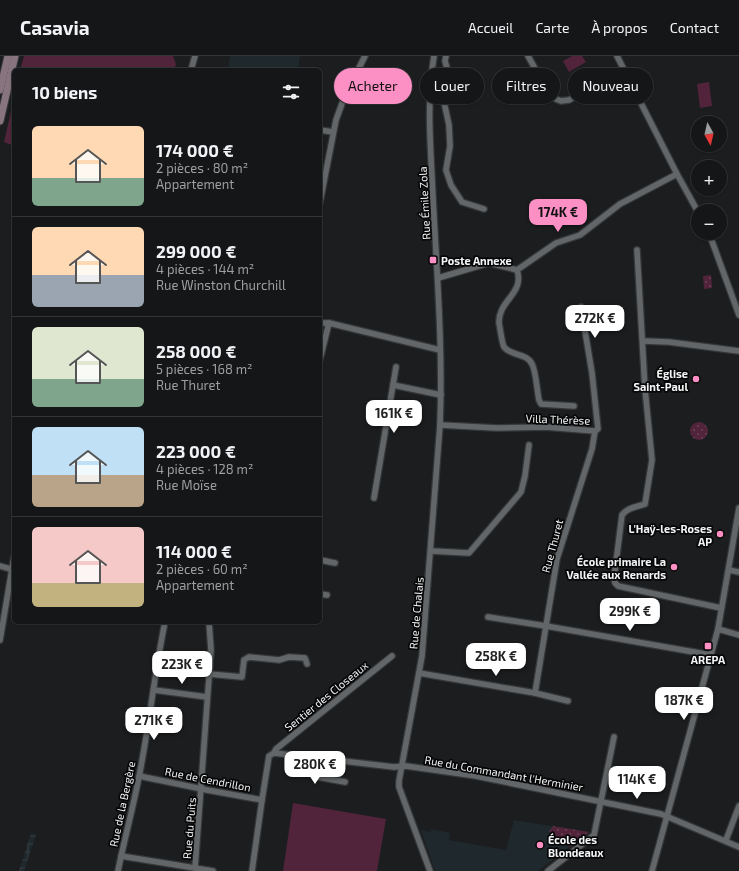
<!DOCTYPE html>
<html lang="fr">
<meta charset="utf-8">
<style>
:root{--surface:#141617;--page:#212324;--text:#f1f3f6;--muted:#9d9fa1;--line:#333536;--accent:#fc8fc3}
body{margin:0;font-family:"Exo 2",sans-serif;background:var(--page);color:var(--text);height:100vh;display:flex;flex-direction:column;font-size:15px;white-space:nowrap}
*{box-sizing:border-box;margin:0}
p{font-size:13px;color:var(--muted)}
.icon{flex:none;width:22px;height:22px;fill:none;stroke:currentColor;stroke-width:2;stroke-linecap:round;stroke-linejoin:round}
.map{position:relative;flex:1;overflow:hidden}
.side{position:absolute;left:12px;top:12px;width:310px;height:556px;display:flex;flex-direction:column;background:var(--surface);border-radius:6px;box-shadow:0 1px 3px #0004,0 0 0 1px var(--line)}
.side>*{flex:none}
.guide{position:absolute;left:334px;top:12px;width:345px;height:36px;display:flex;gap:8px}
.needle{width:26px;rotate:172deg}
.buttons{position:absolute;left:691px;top:60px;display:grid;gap:8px}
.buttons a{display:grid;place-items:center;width:36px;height:36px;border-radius:50%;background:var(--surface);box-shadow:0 1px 3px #0004,0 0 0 1px var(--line);font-size:20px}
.price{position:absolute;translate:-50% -34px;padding:0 9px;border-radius:8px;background:#fff;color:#222;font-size:13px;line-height:26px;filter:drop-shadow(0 1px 2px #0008)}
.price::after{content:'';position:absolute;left:50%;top:24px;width:12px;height:9px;margin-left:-6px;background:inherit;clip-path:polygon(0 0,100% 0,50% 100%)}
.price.active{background:var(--accent);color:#111}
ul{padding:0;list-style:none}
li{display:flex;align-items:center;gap:12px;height:100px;padding:0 20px}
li+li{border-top:1px solid var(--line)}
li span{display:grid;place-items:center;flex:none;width:112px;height:80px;border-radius:6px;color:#555}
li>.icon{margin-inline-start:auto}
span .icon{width:48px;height:48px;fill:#fffc;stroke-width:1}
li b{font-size:17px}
h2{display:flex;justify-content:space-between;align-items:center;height:48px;padding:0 20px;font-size:17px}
.pill{padding:0 14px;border-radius:18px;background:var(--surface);box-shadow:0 1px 3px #0004,0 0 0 1px var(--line);font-size:14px;line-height:36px}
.pill.active{background:var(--accent);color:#111}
header{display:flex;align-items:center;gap:24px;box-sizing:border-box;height:56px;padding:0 20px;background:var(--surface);border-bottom:1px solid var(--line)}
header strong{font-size:19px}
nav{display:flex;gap:22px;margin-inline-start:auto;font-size:14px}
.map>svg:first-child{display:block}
</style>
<header>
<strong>Casavia</strong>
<nav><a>Accueil</a><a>Carte</a><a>À propos</a><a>Contact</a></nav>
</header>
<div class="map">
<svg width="739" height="815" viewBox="0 0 739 815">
<defs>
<pattern id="industrial-grid" width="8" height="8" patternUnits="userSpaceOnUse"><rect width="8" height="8" fill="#1f282c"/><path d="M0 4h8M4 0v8" fill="none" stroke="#353d41"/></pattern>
<pattern id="grass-dots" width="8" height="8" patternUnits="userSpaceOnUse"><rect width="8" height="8" fill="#52243b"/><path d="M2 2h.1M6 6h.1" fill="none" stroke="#6b4458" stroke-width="1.8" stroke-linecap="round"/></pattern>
</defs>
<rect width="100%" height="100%" fill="#1b1d1f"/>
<g fill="#1f282c">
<path d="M230 0H300L298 14H228Z"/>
<path d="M514 764 589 776 538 815H435L421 774 431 776V773L450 777 449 784 506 794Z"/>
</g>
<path fill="url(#industrial-grid)" d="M31 777 36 779 24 815H19Z"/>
<g fill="url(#grass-dots)">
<path d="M711 219 712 232 704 233 703 220Z"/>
<circle cx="699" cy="375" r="9"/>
<path d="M553 770 589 776 570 791 549 776Z"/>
</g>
<g fill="#52243b">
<path d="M24 0H173L176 8 174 14H20Z"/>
<path d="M572 0H582L586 6 569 16 563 5Z"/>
<path d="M709 26 712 50 700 52 697 28Z"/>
<path d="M14 42V90L4 86Z"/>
<path d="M293 747 386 763 377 815H283Z"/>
</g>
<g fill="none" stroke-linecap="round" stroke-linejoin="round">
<defs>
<g id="minor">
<path d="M446 0 445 5 450 23 444 46 449 69 450 90 446 114 451 129 462 146 484 153"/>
<path d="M528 0 551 41 561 45 569 44 623 14"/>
<path d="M617 0 677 118 698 156"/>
<path d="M191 14 195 0"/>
<path d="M320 74 333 76"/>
<path d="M320 146 336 64 344 42 365 0"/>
<path d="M709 177 739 259"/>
<path d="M637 194 645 333 652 404 645 448C637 451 628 451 622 459L614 522 615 527 618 530 721 552"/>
<path d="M517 214C525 238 498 244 499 267 500 272 502 287 504 291 511 300 527 297 532 308 536 315 537 335 539 344L541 348 574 350"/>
<path d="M438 222 489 207 517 214 556 187 580 179 620 148 677 118"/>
<path d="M320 267H329L440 294"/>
<path d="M643 285 669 286 739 295"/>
<path d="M320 303 329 267"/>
<path d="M393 329 441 339"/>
<path d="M440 369 497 372 546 371 595 375 598 373 592 317 581 251"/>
<path d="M374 442 396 311"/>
<path d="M431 495 469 497 521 436 525 420 529 389"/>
<path d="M320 504 335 507"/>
<path d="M0 510 14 514"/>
<path d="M729 514 739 516"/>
<path d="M320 538 327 539"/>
<path d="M488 561 546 570 711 599"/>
<path d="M718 573 739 579"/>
<path d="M0 584 14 501"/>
<path d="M419 617 535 637 568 645"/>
<path d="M209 618 242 621 244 604 249 601 279 604 289 601 305 602 307 608"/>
<path d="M154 634 207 641"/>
<path d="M535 637 557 503 592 393 595 375"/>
<path d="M274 697 276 693 392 600"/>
<path d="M321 703 318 721 345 726"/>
<path d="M139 720 207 734 262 744 269 700 274 697 394 711 406 710 476 720 661 758 739 791"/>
<path d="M726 784 739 750"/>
<path d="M121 800 213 815"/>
<path d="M195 812 211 594 209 566"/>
<path d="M118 815C124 785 132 756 138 726 149 673 154 619 165 566"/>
<path d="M252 815 262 744"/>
<path d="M430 815 399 731V725L422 600 440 369C443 294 437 218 433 142 431 95 426 47 434 0"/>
<path d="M548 815 594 779 614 681"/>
<path d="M652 815 718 573 739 452"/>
</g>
<g id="secondary">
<path d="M0 34 8 0"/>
<path d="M0 65 15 0"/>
</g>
</defs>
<use href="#minor" stroke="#353738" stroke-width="8"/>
<use href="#secondary" stroke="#353738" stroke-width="9"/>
<use href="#minor" stroke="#636668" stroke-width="5.5"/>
<use href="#secondary" stroke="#87747f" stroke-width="7"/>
</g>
<g fill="#fc8fc3" stroke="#070708" stroke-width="1.5">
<rect x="429" y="200" width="8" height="8" rx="2"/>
<circle cx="696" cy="323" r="4"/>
<circle cx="720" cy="478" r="4"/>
<circle cx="674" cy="511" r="4"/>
<rect x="704" y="586" width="8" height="8" rx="2"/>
<circle cx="540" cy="789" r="4"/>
</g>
<g text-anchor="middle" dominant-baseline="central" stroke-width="3.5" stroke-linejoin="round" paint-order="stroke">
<g font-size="11" fill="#f2f4f5" stroke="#070708">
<text transform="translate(424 147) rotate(-93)">Rue Émile Zola</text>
<text transform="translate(558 363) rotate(2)">Villa Thérèse</text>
<text transform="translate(552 490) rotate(-75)">Rue Thuret</text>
<text transform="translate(416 557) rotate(-85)">Rue de Chalais</text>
<text transform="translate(326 640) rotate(-39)">Sentier des Closeaux</text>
<text transform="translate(504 717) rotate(10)">Rue du Commandant l'Herminier</text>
<text transform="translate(208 723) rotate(11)">Rue de Cendrillon</text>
<text transform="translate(122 748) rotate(-78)">Rue de la Bergère</text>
<text transform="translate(189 772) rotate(-85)">Rue du Puits</text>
</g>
<g font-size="11" font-weight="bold" fill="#f2f4f5" stroke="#070708" text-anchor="end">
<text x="441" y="204" text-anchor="start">Poste Annexe</text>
<text x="688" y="317">Église<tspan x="688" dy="13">Saint-Paul</tspan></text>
<text x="712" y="472">L'Haÿ-les-Roses<tspan x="712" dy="13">AP</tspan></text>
<text x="666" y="505">École primaire La<tspan x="666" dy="13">Vallée aux Renards</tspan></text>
<text x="708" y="603" text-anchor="middle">AREPA</text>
<text x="548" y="783" text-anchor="start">École des<tspan x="548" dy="13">Blondeaux</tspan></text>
</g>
</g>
</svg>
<div class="buttons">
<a><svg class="needle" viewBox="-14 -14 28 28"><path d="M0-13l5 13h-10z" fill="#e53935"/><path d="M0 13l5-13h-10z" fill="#9d9fa1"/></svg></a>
<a>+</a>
<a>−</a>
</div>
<b class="price active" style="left:558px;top:177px">174K €</b>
<b class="price" style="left:595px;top:283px">272K €</b>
<b class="price" style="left:394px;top:378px">161K €</b>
<b class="price" style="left:630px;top:576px">299K €</b>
<b class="price" style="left:496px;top:621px">258K €</b>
<b class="price" style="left:182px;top:629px">223K €</b>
<b class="price" style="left:684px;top:665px">187K €</b>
<b class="price" style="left:154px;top:685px">271K €</b>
<b class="price" style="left:315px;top:729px">280K €</b>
<b class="price" style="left:637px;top:744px">114K €</b>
<div class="guide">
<a class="pill active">Acheter</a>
<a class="pill">Louer</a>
<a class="pill">Filtres</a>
<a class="pill">Nouveau</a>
</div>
<section class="side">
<h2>10 biens<svg class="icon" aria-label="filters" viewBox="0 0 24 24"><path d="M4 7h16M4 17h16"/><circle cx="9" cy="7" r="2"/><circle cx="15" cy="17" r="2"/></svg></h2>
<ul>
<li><span style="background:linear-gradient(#ffd9b3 65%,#7fa58c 0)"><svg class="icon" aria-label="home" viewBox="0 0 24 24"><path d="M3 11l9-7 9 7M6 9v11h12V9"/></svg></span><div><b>174 000 €</b><p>2 pièces · 80 m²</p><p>Appartement</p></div></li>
<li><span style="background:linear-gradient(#ffd9b3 60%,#9aa5b1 0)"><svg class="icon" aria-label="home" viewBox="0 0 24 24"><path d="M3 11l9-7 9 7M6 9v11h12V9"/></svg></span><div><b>299 000 €</b><p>4 pièces · 144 m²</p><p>Rue Winston Churchill</p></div></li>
<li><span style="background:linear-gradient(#dfe7d0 65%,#7fa58c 0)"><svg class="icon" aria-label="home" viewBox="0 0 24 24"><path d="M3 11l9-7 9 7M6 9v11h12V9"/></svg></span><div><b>258 000 €</b><p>5 pièces · 168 m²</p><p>Rue Thuret</p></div></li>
<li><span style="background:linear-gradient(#bfe0f5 60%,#b9a48a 0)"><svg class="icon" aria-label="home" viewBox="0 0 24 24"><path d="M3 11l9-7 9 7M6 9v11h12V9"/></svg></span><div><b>223 000 €</b><p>4 pièces · 128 m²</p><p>Rue Moïse</p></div></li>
<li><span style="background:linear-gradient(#f6c9c9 70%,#c2b280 0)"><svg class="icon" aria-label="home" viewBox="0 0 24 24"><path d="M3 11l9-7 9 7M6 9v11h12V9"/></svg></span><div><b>114 000 €</b><p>2 pièces · 60 m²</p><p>Appartement</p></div></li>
</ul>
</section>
</div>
